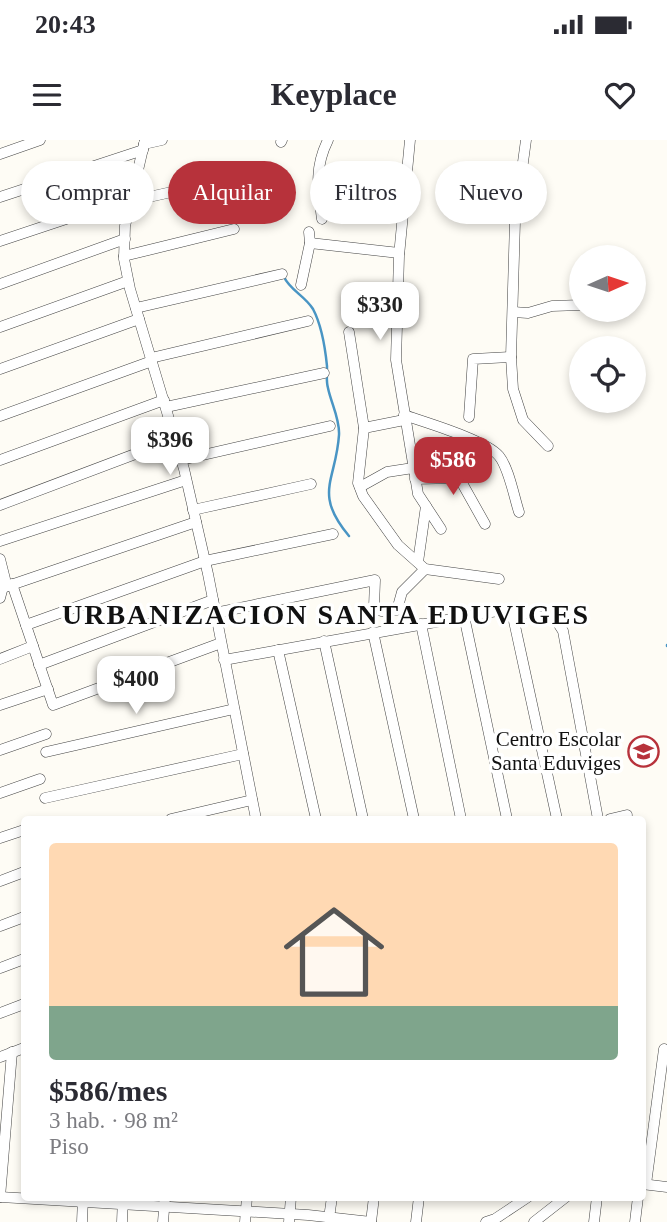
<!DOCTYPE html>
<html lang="es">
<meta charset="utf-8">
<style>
:root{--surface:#fff;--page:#f7f7f7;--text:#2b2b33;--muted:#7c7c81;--accent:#b7323b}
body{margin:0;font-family:"Times New Roman",serif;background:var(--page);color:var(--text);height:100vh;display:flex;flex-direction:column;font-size:26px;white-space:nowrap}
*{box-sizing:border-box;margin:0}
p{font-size:23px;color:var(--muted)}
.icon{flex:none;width:38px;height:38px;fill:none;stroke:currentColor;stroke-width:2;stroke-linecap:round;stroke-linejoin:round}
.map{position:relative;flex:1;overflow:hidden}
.drawer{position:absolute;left:21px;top:676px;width:625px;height:385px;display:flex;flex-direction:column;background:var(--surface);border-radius:7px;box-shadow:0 4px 10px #0003}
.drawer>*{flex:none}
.guide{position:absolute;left:21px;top:21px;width:626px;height:63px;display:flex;gap:14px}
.needle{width:46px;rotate:87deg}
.tools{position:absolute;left:569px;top:105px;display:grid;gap:14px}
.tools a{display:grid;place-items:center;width:77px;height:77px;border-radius:50%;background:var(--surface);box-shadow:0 4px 10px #0003;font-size:35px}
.price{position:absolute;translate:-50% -60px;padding:0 16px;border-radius:14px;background:#fff;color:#222;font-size:23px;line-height:46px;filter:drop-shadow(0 2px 4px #0008)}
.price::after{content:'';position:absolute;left:50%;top:42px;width:21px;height:16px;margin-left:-10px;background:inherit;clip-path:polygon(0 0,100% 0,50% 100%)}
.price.selected{background:var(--accent);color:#fff}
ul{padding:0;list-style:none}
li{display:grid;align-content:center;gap:14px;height:371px;padding:0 28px}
li span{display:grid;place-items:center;height:217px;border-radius:7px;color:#555}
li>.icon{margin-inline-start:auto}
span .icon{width:126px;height:126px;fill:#fffc;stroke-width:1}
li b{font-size:30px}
.tag{padding:0 24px;border-radius:32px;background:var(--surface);box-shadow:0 4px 10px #0003;font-size:24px;line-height:63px}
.tag.selected{background:var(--accent);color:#fff}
.status{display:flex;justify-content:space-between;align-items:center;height:49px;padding:0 35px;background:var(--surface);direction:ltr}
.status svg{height:19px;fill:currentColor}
header{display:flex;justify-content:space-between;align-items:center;height:91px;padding:0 28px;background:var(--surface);font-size:32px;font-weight:800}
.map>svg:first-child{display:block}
</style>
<div class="status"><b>20:43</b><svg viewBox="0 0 49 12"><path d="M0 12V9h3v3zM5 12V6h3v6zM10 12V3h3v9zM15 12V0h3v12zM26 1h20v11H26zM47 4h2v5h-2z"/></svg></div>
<header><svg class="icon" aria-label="menu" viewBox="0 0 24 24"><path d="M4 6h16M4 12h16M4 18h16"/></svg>Keyplace<svg class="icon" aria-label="heart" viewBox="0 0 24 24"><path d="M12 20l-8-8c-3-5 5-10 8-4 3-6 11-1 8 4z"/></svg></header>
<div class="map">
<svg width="667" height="1082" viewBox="0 0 667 1082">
<rect width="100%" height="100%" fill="#fefcf5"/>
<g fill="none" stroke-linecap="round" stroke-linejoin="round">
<g stroke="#4995c4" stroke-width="2.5">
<path d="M284 137C290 150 305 156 313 169 322 186 325 206 327 226 327 233 326 241 328 248 331 263 340 279 339 295 336 341 313 353 349 396"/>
<path d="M667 505V506"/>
</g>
<defs>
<g id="minor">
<path d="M145 0 125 86 124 119 130 149 184 329 208 434 256 679"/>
<path d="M410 0 399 116 396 220 418 354 441 389"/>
<path d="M526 0 515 81 511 217 513 249 523 280 548 306"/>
<path d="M281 2 282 0"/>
<path d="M144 4 162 0"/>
<path d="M0 14 40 0"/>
<path d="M0 57 143 10"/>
<path d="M131 61 230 39"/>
<path d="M322 79C318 49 314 28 328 0"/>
<path d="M0 101 132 57"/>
<path d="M310 103 399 113"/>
<path d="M124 116 234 89"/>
<path d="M0 144 125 99"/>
<path d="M301 145 310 103 309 92"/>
<path d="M136 168 282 134"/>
<path d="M513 172 528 173 552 166 581 165"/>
<path d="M0 187 128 141"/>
<path d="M349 192 364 288 358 343 363 356 398 405 425 429 499 439"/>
<path d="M151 218 308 181"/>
<path d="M0 229 139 179"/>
<path d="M166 267 324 233"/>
<path d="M404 275C424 282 486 300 499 316 509 328 514 357 519 372"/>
<path d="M0 276 152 221"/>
<path d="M469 277 473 219 511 217"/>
<path d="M364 288 404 280"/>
<path d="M0 320 164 260"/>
<path d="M181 320 330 286"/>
<path d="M415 339 456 338 462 343 485 384"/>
<path d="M360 347 387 332 413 328"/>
<path d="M0 365 175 299"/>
<path d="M193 370 311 344"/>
<path d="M0 401 186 340"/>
<path d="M0 419 5 439 0 458"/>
<path d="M418 422 426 366"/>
<path d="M12 444 53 565 221 503"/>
<path d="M5 447 196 382"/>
<path d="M512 472 557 679"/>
<path d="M215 473 375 440 374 467C381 473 388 472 397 470L402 452 425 429"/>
<path d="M464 476 507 679"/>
<path d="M421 484 461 679"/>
<path d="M26 485 205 421 333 394"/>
<path d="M373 492 414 679"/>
<path d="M324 501 363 679"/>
<path d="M278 510 316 679"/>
<path d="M0 519 33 506"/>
<path d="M224 520 497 471 525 473 556 480 563 491 598 679"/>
<path d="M39 525 213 460"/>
<path d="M0 565 48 549"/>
<path d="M0 610 46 594"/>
<path d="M46 612 234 569"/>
<path d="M0 653 40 639"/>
<path d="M45 658 243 614"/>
<path d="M171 679 252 660"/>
<path d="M610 679 627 675"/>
<path d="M0 698 24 690"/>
<path d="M0 741 24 732"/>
<path d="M0 786 24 777"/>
<path d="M0 828 24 819"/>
<path d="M0 873 24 864"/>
<path d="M0 917 24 908"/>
<path d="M642 1044 667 1047"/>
<path d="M646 1044 664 909"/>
<path d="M0 1057 308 1075 371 1082"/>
<path d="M0 1057 12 912"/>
<path d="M329 1078 332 1057"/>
<path d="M82 1082 83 1058"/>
<path d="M122 1082 123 1057"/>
<path d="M163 1082 165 1057"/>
<path d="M245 1082 247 1057"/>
<path d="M289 1082 291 1057"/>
<path d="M371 1082 374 1057"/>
<path d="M416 1082 419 1057"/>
<path d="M486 1082 495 1079 528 1057"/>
<path d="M534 1082 566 1057"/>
<path d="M594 1082 597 1057"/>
<path d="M635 1082 638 1057"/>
</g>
</defs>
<use href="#minor" stroke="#444" stroke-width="11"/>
<use href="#minor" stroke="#fff" stroke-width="10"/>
</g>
<defs>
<symbol id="school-ring" viewBox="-11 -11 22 22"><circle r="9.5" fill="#fff" stroke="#b7323b" stroke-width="1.5"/><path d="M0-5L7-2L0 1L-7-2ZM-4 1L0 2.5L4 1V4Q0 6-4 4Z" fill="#b7323b"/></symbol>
</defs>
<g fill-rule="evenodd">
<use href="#school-ring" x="626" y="594" width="35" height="35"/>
</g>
<g text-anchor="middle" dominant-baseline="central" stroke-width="7" stroke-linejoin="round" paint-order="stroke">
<g font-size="21" fill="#111" stroke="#fff" text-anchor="end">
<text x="621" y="599">Centro Escolar<tspan x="621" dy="24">Santa Eduviges</tspan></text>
</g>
<g font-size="28" font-weight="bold" letter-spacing="2" fill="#111" stroke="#fff">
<text x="326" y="474">URBANIZACION SANTA EDUVIGES</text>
</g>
</g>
</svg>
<div class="tools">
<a><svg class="needle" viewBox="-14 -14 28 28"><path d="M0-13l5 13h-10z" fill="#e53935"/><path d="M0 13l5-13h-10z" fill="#7c7c81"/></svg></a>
<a><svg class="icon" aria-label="locate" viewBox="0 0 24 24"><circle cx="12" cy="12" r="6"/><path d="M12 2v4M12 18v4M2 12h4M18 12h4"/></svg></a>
</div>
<b class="price" style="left:380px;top:202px">$330</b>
<b class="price" style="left:170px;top:337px">$396</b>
<b class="price selected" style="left:453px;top:357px">$586</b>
<b class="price" style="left:136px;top:576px">$400</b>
<div class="guide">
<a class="tag">Comprar</a>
<a class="tag selected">Alquilar</a>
<a class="tag">Filtros</a>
<a class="tag">Nuevo</a>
</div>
<section class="drawer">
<ul>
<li><span style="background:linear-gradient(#ffd9b3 75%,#7fa58c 0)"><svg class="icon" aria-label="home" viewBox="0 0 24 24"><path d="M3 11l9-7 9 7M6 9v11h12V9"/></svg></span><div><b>$586/mes</b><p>3 hab. · 98 m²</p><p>Piso</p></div></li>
</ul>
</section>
</div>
